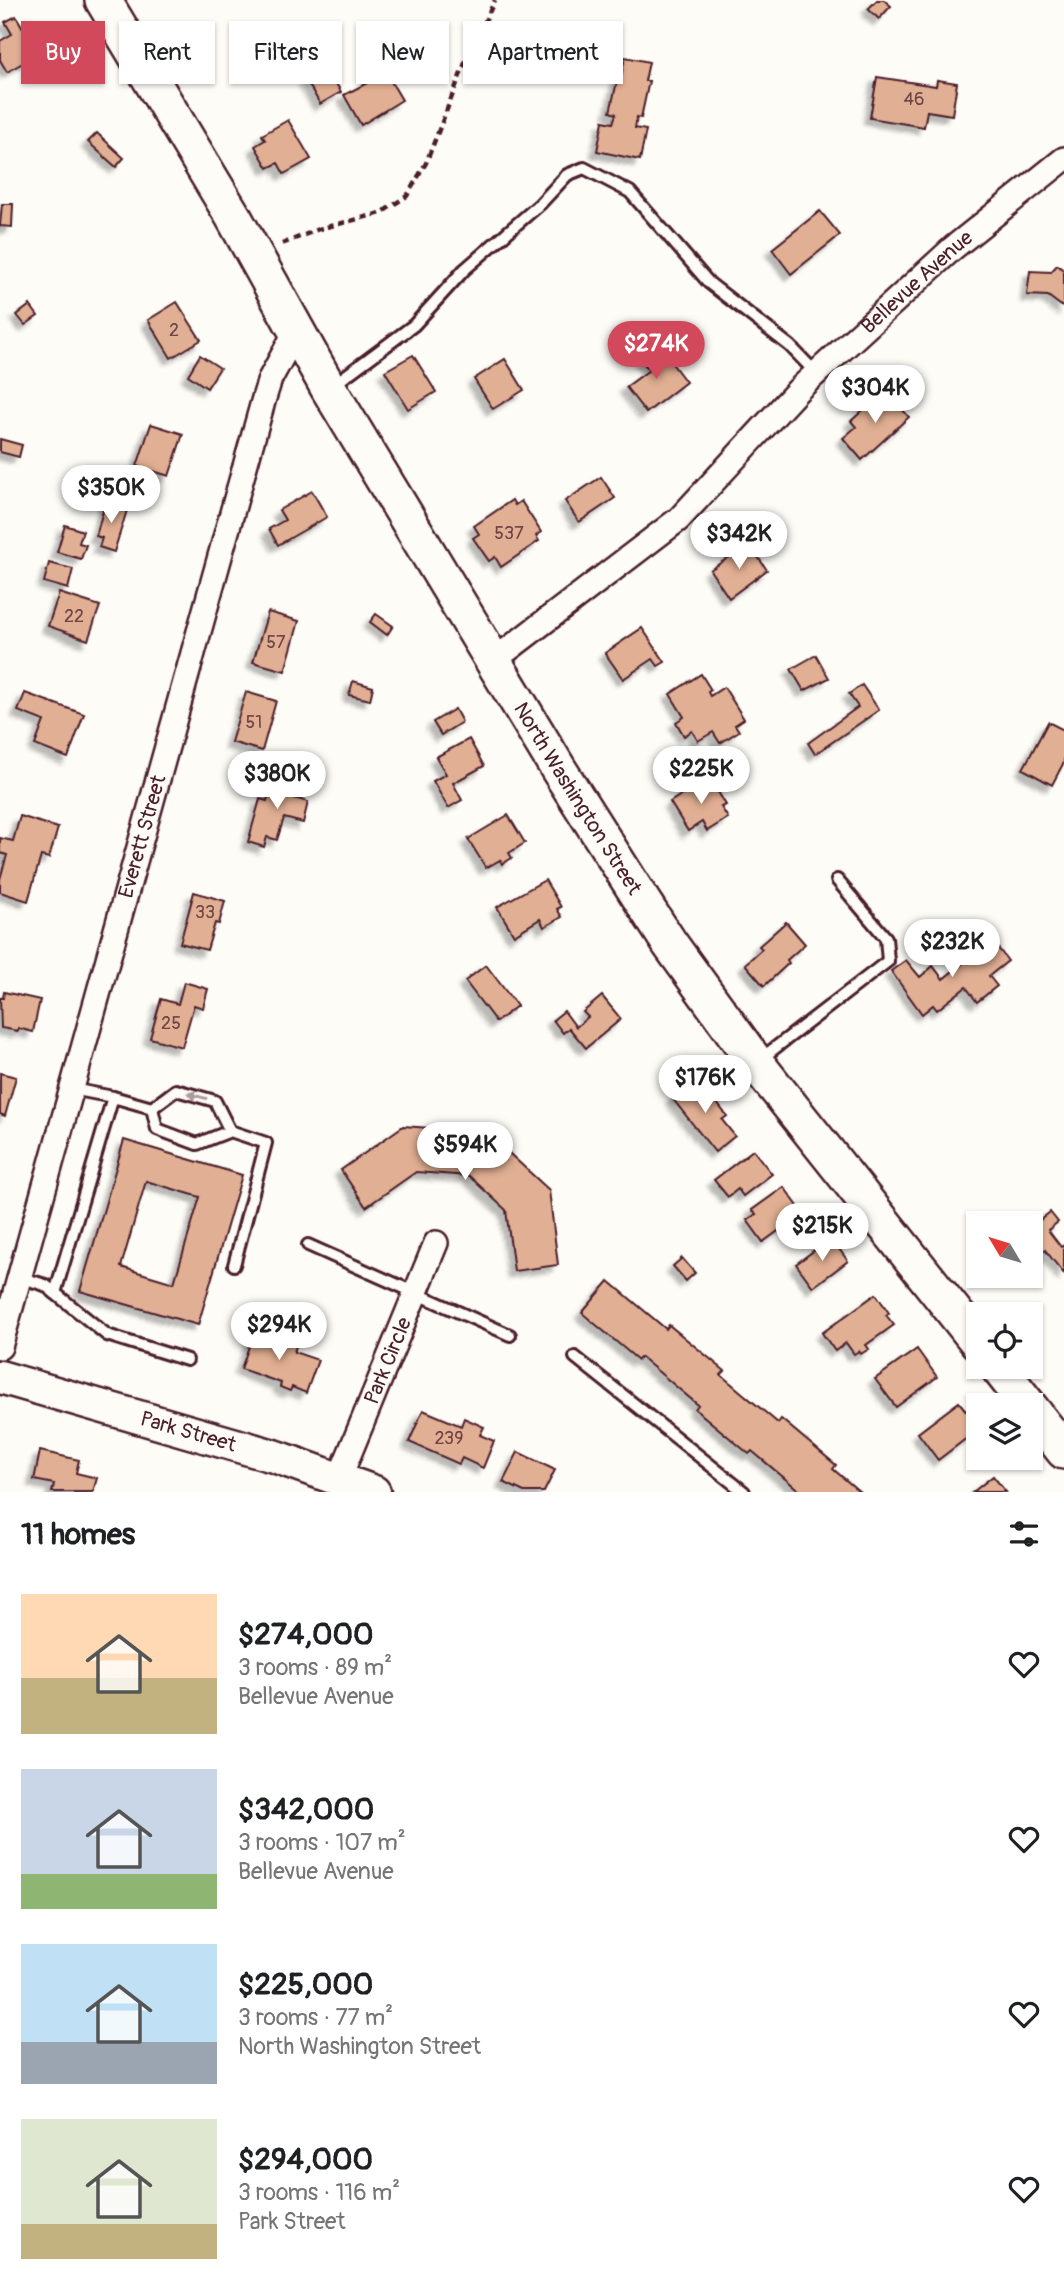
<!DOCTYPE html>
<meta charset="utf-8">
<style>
:root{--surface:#fff;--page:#f6f6f6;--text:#202124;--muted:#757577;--accent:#d1495b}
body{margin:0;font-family:Pangolin,sans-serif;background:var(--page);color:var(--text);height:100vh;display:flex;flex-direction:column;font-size:26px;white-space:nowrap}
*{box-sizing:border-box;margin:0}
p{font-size:23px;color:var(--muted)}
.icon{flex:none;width:38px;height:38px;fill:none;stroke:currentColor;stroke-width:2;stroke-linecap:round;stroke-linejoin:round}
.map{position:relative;height:1492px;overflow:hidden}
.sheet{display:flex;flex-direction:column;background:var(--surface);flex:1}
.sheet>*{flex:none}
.top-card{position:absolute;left:21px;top:21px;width:700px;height:63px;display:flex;gap:14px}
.needle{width:46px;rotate:308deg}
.tools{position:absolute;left:966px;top:1211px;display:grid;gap:14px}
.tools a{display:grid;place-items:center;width:77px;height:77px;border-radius:0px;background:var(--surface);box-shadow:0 2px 5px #0004;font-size:35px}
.price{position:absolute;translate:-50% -60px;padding:0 16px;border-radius:24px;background:#fff;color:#222;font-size:23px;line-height:46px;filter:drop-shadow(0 2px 4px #0008)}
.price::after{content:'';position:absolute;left:50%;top:42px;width:21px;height:16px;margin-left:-10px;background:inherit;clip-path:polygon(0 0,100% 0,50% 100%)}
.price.current{background:var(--accent);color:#fff}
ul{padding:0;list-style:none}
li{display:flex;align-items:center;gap:21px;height:175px;padding:0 21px}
li span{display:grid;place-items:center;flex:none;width:196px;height:140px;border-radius:0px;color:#555}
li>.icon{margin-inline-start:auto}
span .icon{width:84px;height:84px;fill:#fffc;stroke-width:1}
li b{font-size:30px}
h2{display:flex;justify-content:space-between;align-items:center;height:84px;padding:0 21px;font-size:30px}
.tag{padding:0 24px;border-radius:0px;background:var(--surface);box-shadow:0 2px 5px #0004;font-size:24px;line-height:63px}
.tag.current{background:var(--accent);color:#fff}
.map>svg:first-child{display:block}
</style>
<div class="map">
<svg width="1064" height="1492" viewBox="0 0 1064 1492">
<defs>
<filter id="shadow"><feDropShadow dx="-6" dy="6" stdDeviation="2" flood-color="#0004"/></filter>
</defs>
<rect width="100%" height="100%" fill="#fdfcf7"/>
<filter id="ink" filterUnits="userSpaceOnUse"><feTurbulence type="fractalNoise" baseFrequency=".0143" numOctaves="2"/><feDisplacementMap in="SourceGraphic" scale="14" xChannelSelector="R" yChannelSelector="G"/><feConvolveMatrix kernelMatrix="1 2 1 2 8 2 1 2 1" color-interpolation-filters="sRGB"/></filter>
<g filter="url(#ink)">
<g fill="#e1af93" stroke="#4a1f2b" stroke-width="2" fill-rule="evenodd" filter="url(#shadow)">
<path d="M877 0H884L891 6 879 19 868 9Z"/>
<path d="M16 16 23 28 31 23 47 49 7 72 0 60V41L12 34 5 22Z"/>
<path d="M625 57 649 62 645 81H649L641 118 637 117 635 128 646 130 640 160 597 151 603 121 613 123 616 114 610 112 618 77H621Z"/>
<path d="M318 64 322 71 327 68 341 92 320 104 305 78 310 75 308 70Z"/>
<path d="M386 73 402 100 361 125 344 95Z"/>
<path d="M877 77 936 86 937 80 957 83 952 115 927 111 924 127 870 118Z"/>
<path d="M288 120 311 159 284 174 278 163 268 168 255 146 265 140 262 135Z"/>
<path d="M97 133 124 158 116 167 88 142Z"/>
<path d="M2 204H13L12 227 0 226Z"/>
<path d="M820 211 840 235 791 274 772 249Z"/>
<path d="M1057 265 1064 270V308L1048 296 1027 295 1030 271 1051 272Z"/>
<path d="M177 302 201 340 171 358 148 320Z"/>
<path d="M30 305 38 316 25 325 17 315Z"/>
<path d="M659 346 686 382 646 413 626 387 649 370 641 360Z"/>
<path d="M200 355 220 368 207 388 188 375Z"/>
<path d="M413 355 436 392 408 409 385 371Z"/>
<path d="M505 359 524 390 493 409 474 379Z"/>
<path d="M885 390 909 417 862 460 843 438 856 427 851 421Z"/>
<path d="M151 424 183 434 169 476 137 466Z"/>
<path d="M0 439 22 445 19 457 0 452Z"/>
<path d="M601 477 615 498 579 522 565 501Z"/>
<path d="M312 491 327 517 278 545 269 529 285 520 279 510Z"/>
<path d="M106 500 128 507 114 552 99 547 102 538 96 536Z"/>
<path d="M512 500 515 505 521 501 541 532 536 536 539 541 501 567 495 557 489 561 473 538 479 534 474 526Z"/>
<path d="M65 525 83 531 79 543 86 545 81 559 57 552Z"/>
<path d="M749 544 767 570 729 598 710 570Z"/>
<path d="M49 563 73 569 68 589 44 582Z"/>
<path d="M59 593 100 606 88 640 48 626Z"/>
<path d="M268 612 299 621 285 671 253 662Z"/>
<path d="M376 614 393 626 387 635 370 622Z"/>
<path d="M642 628 665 662 658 666 653 659 623 679 605 653Z"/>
<path d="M816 655 829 678 804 691 791 669Z"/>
<path d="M701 674 711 690 708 692 710 696 724 687 744 719 735 725 739 731 720 743 713 732 698 741 692 731 684 736 676 722 684 717 670 694Z"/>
<path d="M353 681 373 687 370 700 349 695Z"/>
<path d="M862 685 879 710 815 754 808 743 858 707 849 694Z"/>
<path d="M246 692 276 701 262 751 231 742Z"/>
<path d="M25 693 84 714 68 758 35 745 44 721 18 711Z"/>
<path d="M455 709 462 722 441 735 433 722Z"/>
<path d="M1048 722 1064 730V762L1052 785 1023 769Z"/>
<path d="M469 739 484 766 453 783 462 800 448 808 433 781 446 774 436 757Z"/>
<path d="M274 773 295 779 291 797 308 802 303 823 284 818 277 840 267 837 264 847 248 842 260 799 267 801Z"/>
<path d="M709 777 726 805 721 807 728 818 707 831 702 822 688 831 670 802Z"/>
<path d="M508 815 525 843 509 853 512 858 502 864 500 860 486 868 468 839Z"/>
<path d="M20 816 58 828 49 858 41 856 28 901 0 892V879L7 855 0 853V838L13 841Z"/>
<path d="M545 880 561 907 557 909 562 917 544 927 540 919 514 935 497 907Z"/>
<path d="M194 892 225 901 219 924 215 923 207 950 180 943Z"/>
<path d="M786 922 805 944 787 960 789 963 764 986 745 964 762 949 759 946Z"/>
<path d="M992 940 1008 961 989 976 997 986 977 1002 966 987 937 1010 933 1005 922 1014 891 971 906 960 920 977 933 966 943 979Z"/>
<path d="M486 965 517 1006 496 1022 465 981Z"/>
<path d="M184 982 208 989 203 1008 194 1005 182 1047 150 1038 161 999 178 1004Z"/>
<path d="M4 992 40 1000 33 1032 18 1028V1031L1 1028 0 998H3Z"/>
<path d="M602 996 621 1019 586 1048 569 1028 563 1033 553 1020 564 1011 576 1027 588 1017 583 1012Z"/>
<path d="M0 1073 16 1077 5 1116 0 1114Z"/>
<path d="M694 1081 703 1093 707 1090 727 1116 722 1120 735 1136 715 1152 672 1098Z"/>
<path d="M403 1126 486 1132 549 1190 558 1265 514 1271 506 1210 469 1176 416 1172 366 1207 341 1170Z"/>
<path d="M124 1140 242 1175 198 1325 80 1291ZM146 1181 200 1197 174 1283 121 1267Z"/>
<path d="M753 1150 772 1174 743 1196 738 1189 728 1197 714 1180Z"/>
<path d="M784 1187 803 1213 763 1242 747 1220 756 1214 752 1210Z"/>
<path d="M1050 1212 1058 1222 1048 1230 1061 1247 1064 1245V1274L1045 1250 1031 1261V1223H1025L1034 1216 1039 1221Z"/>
<path d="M831 1238 848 1261 813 1287 796 1264Z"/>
<path d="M682 1258 695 1273 686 1281 673 1266Z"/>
<path d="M609 1281 666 1329 669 1325 725 1371 721 1375 778 1423 781 1419 836 1465 833 1469 860 1492H801L752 1451 749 1454 695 1409 698 1405 641 1357 638 1360 582 1313Z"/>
<path d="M876 1294 889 1313 886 1315 894 1325 866 1345 869 1349 861 1354 859 1351 854 1354 846 1343 835 1351 822 1333Z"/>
<path d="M254 1332 280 1341 282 1336 298 1341 294 1352 318 1360 306 1393 292 1387 290 1391 280 1387 281 1383 241 1369Z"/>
<path d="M917 1349 937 1377 896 1407 875 1379Z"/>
<path d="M959 1402 972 1418 969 1421 976 1431 938 1460 918 1433Z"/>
<path d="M423 1410 461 1426 464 1418 484 1427 480 1435 494 1441 483 1468 462 1458 459 1464 409 1442Z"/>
<path d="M40 1451 79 1460 76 1473 97 1478 93 1492H52L54 1484 34 1480Z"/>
<path d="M518 1452 555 1470 544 1492H524L503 1482Z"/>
<path d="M993 1476 1006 1492H973Z"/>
</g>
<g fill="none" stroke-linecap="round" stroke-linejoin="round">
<defs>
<g id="lane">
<path d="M332 386 414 325 464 270 540 204 567 175 584 168 630 192 709 283 790 346 816 373"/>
<path d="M758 1061 888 961 886 938 837 880"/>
<path d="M72 1089 113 1097 152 1108"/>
<path d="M152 1108 157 1129 197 1144 230 1131 266 1143 234 1265"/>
<path d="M152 1108 176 1090 215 1101 230 1131"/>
<path d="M308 1245 510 1335"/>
<path d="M19 1277 45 1285 107 1335 187 1360"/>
<path d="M55 1293 113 1097"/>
<path d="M575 1357 744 1492"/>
</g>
<g id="street">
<path id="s1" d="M493 661 679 519 798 390 953 248 1064 159"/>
<path id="s2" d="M0 1347 264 398 270 379 296 331"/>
<path id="s3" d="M339 1479 436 1243"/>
</g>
<g id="secondary">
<path id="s4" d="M0 1377 277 1457 374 1492"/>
</g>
<g id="primary">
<path id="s5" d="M103 0 233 216 329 389 559 770 637 893 670 944 756 1063 978 1342"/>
<path d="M998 1367 1028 1405"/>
<path d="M1031 1409 1064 1451"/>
</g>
</defs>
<use href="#lane" stroke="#4a1f2b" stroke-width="16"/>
<use href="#street" stroke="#4a1f2b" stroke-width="28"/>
<use href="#secondary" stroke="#4a1f2b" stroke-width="37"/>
<use href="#primary" stroke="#4a1f2b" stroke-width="40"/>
<path stroke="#4a1f2b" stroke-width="4.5" stroke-dasharray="7 5" stroke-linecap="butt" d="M282 244 319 229 381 213 407 196 426 163 465 63 495 0"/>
<use href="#lane" stroke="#fdfcf7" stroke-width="10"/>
<use href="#street" stroke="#fdfcf7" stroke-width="23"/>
<use href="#secondary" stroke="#fdfcf7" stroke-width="32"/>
<use href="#primary" stroke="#fdfcf7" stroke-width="35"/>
</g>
<defs><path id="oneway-solid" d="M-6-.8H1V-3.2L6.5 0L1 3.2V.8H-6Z" transform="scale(1.75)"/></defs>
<use fill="#ac999b" href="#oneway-solid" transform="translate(197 1096) rotate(-165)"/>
</g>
<g text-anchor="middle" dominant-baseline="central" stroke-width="5" stroke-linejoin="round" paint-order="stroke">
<g font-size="18" fill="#704345">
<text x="914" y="99">46</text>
<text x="174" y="330">2</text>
<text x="509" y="533">537</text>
<text x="74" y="616">22</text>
<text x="276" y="642">57</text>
<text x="254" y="722">51</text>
<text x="205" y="912">33</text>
<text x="171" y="1023">25</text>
<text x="449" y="1438">239</text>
</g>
<g font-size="21" fill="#4a1f2b" stroke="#fdfcf7">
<text stroke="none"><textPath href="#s1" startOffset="570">Bellevue Avenue</textPath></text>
<text stroke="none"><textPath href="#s5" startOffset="929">North Washington Street</textPath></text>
<text stroke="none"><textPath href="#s2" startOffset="530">Everett Street</textPath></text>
<text stroke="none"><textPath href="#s3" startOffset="128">Park Circle</textPath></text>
<text stroke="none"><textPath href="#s4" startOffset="196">Park Street</textPath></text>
</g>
</g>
</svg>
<div class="tools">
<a><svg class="needle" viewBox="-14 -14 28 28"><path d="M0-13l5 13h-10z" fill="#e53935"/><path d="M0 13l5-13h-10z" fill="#757577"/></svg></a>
<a><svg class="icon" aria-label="locate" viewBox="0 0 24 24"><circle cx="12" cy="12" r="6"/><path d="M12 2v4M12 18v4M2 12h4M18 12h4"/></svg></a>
<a><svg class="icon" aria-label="layers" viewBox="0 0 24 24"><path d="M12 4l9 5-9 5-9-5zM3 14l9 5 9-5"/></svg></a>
</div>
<b class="price current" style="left:656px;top:381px">$274K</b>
<b class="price" style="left:875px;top:425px">$304K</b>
<b class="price" style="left:111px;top:525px">$350K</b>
<b class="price" style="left:739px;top:571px">$342K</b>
<b class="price" style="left:701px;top:806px">$225K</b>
<b class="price" style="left:277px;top:811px">$380K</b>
<b class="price" style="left:952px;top:979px">$232K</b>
<b class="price" style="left:705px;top:1115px">$176K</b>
<b class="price" style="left:465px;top:1182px">$594K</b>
<b class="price" style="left:822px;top:1263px">$215K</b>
<b class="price" style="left:279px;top:1362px">$294K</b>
<div class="top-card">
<a class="tag current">Buy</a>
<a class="tag">Rent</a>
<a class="tag">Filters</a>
<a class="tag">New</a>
<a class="tag">Apartment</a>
</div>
</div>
<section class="sheet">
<h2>11 homes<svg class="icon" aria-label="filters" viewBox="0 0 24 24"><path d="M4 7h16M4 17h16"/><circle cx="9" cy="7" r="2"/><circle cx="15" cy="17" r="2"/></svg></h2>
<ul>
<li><span style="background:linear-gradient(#ffd9b3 60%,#c2b280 0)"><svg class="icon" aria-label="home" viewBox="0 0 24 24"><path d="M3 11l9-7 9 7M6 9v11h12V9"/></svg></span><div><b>$274,000</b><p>3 rooms · 89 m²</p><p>Bellevue Avenue</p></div><svg class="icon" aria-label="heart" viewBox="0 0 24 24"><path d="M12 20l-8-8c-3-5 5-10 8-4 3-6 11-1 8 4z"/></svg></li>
<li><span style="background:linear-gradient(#c9d6e8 75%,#8fb573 0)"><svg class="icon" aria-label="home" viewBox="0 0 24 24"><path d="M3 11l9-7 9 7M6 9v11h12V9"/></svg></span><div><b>$342,000</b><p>3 rooms · 107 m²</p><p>Bellevue Avenue</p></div><svg class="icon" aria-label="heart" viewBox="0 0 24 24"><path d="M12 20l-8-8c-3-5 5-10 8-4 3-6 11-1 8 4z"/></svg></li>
<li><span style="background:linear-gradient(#bfe0f5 70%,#9aa5b1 0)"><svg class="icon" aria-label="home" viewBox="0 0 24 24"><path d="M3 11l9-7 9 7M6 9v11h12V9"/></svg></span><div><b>$225,000</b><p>3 rooms · 77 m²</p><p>North Washington Street</p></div><svg class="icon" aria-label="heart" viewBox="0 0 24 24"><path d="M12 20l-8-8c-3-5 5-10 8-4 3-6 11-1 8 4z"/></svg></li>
<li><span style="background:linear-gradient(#dfe7d0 75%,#c2b280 0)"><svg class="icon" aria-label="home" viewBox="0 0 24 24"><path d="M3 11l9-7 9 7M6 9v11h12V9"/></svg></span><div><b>$294,000</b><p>3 rooms · 116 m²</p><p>Park Street</p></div><svg class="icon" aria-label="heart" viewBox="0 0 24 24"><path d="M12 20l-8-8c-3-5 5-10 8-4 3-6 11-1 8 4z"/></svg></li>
</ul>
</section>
